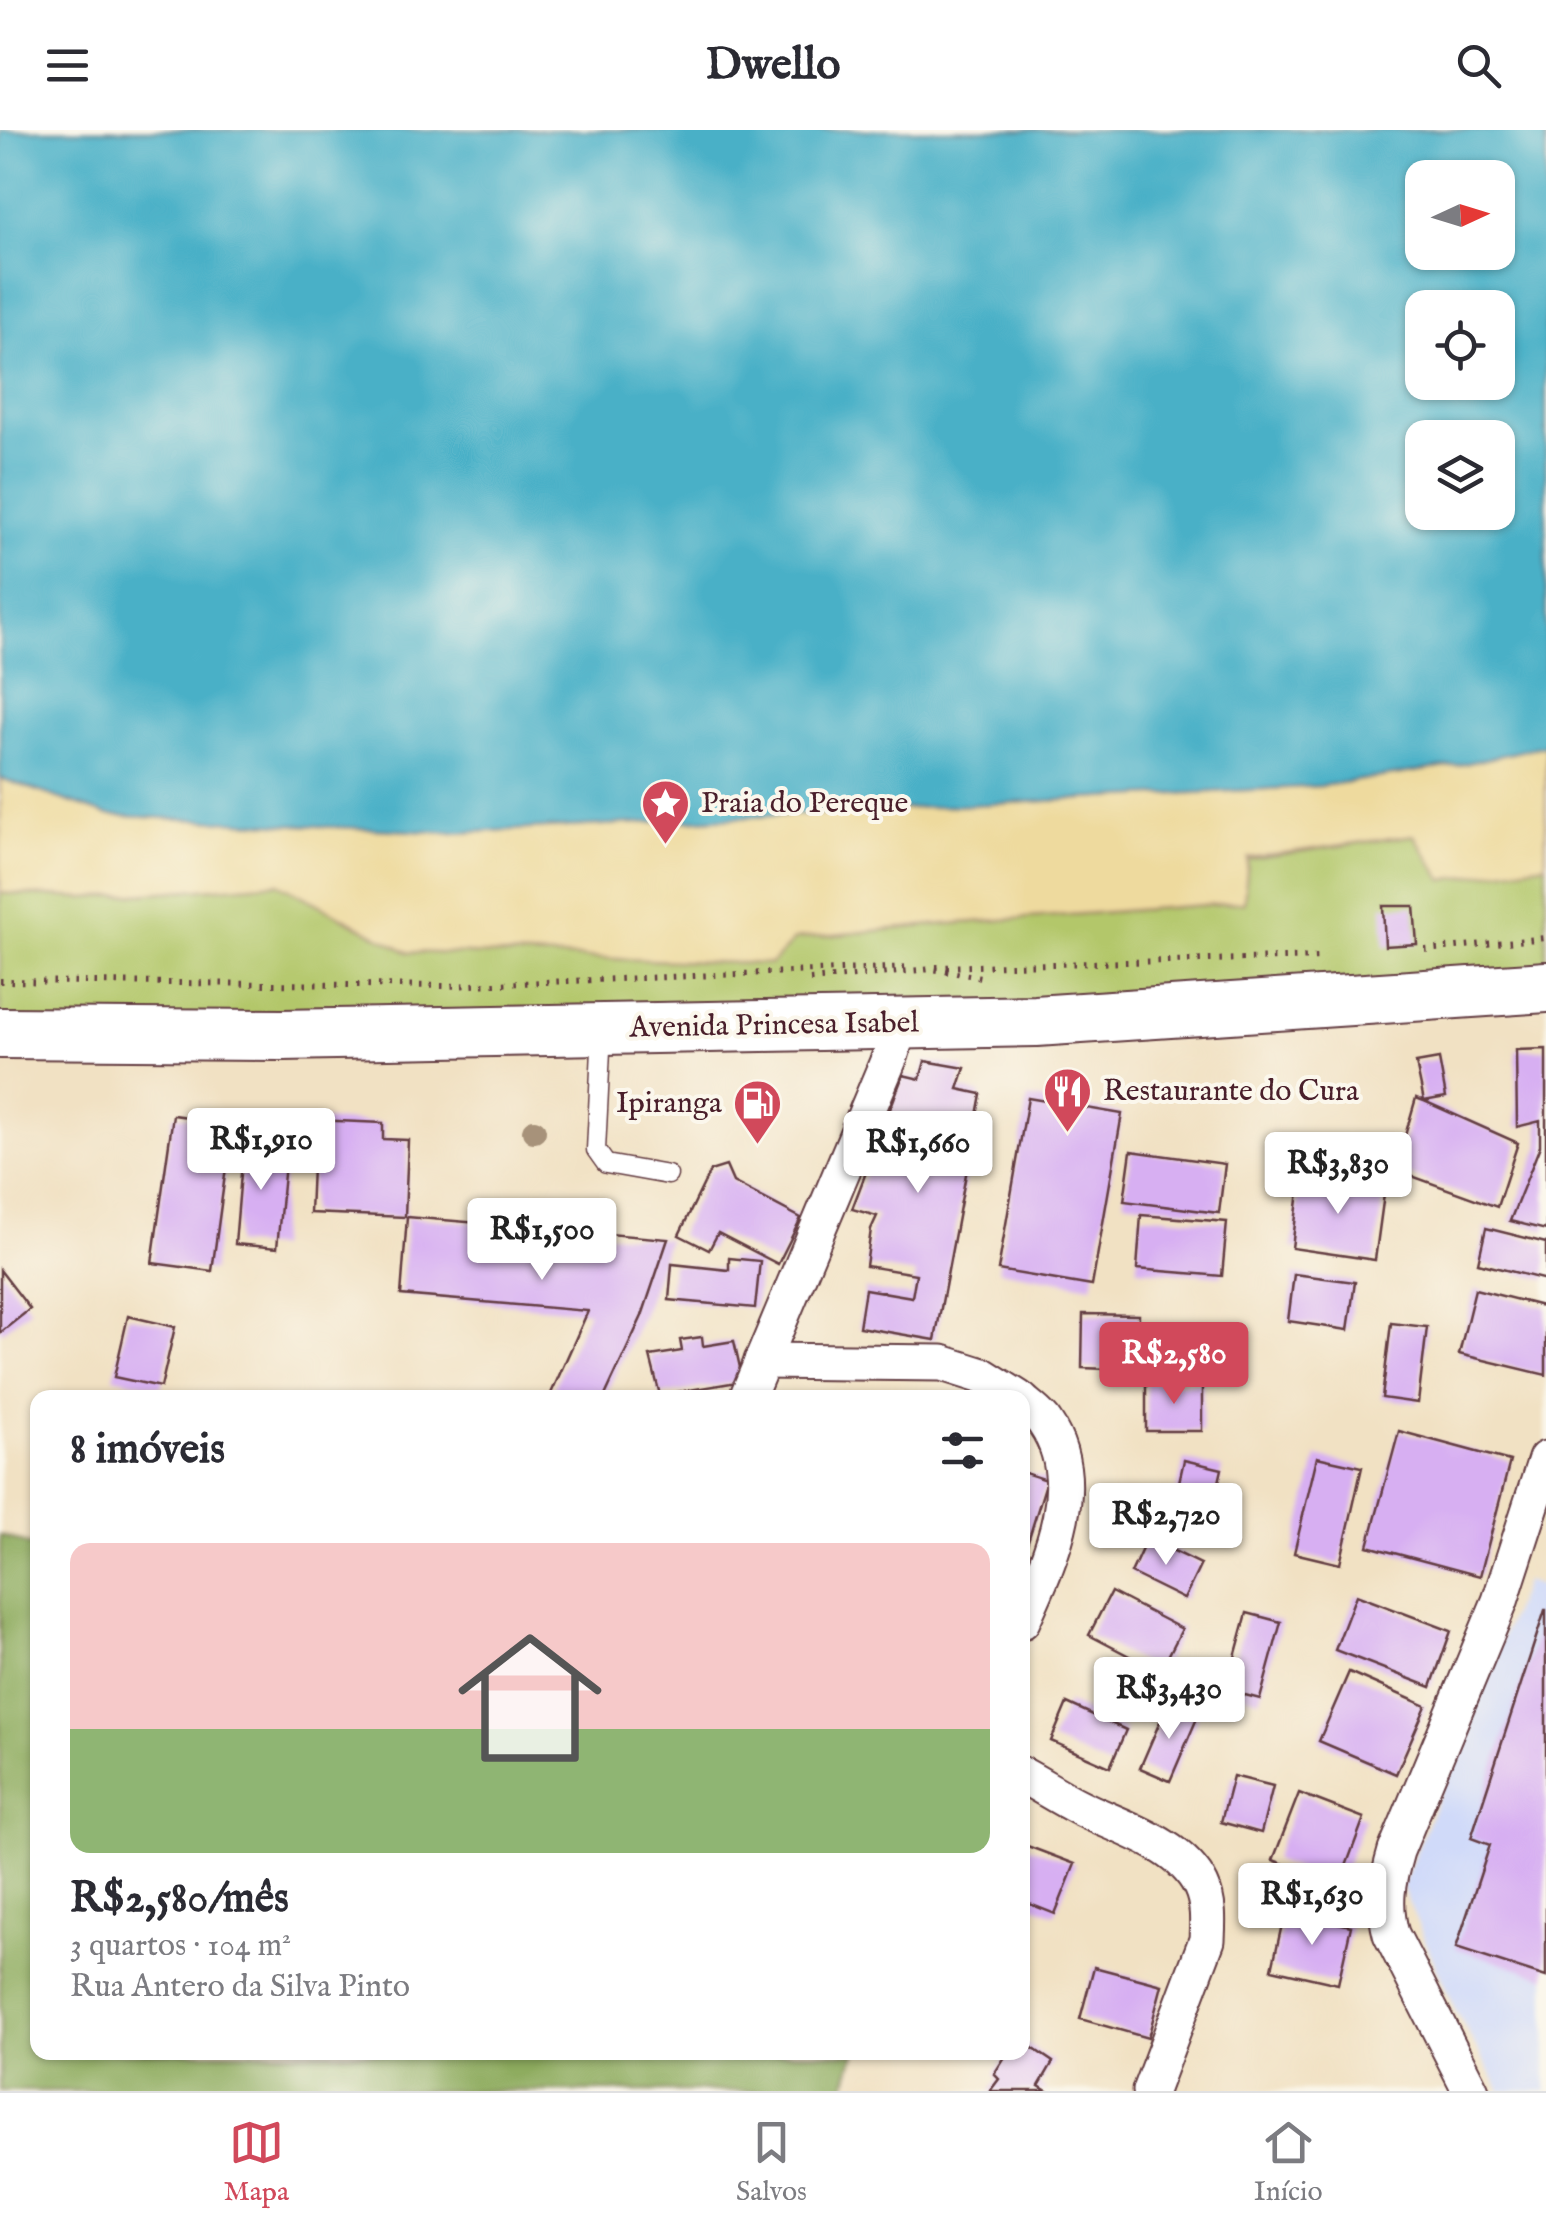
<!DOCTYPE html>
<html lang="pt">
<meta charset="utf-8">
<style>
:root{--surface:#fff;--page:#f2f2f3;--text:#2b2b33;--muted:#7c7c81;--line:#e1e1e2;--accent:#d1495b}
body{margin:0;font-family:"IM FELL English",serif;background:var(--page);color:var(--text);height:100vh;display:flex;flex-direction:column;font-size:38px;white-space:nowrap}
*{box-sizing:border-box;margin:0}
p{font-size:32px;color:var(--muted)}
.icon{flex:none;width:55px;height:55px;fill:none;stroke:currentColor;stroke-width:2;stroke-linecap:round;stroke-linejoin:round}
.map{position:relative;flex:1;overflow:hidden}
.side{position:absolute;left:30px;top:1260px;width:1000px;height:670px;display:flex;flex-direction:column;background:var(--surface);border-radius:20px;box-shadow:0 2px 8px #0004}
.side>*{flex:none}
.needle{width:65px;rotate:86deg}
.tools{position:absolute;left:1405px;top:30px;display:grid;gap:20px}
.tools a{display:grid;place-items:center;width:110px;height:110px;border-radius:20px;background:var(--surface);box-shadow:0 2px 8px #0004;font-size:50px}
.price{position:absolute;translate:-50% -85px;padding:0 22px;border-radius:10px;background:#fff;color:#222;font-size:32px;line-height:65px;filter:drop-shadow(0 2px 5px #0008)}
.price::after{content:'';position:absolute;left:50%;top:60px;width:30px;height:22px;margin-left:-15px;background:inherit;clip-path:polygon(0 0,100% 0,50% 100%)}
.price.selected{background:var(--accent);color:#fff}
ul{padding:0;list-style:none}
li{display:grid;align-content:center;gap:20px;height:530px;padding:0 40px}
li+li{border-top:2px solid var(--line)}
li span{display:grid;place-items:center;height:310px;border-radius:20px;color:#555}
li>.icon{margin-inline-start:auto}
span .icon{width:180px;height:180px;fill:#fffc;stroke-width:1}
li b{font-size:42px}
h2{display:flex;justify-content:space-between;align-items:center;height:120px;padding:0 40px;font-size:42px}
header{display:flex;justify-content:space-between;align-items:center;height:130px;padding:0 40px;background:var(--surface);font-size:45px;font-weight:700}
.menu{display:flex;justify-content:space-around;align-items:center;height:140px;border-top:2px solid var(--line);background:var(--surface);font-size:28px;color:var(--muted)}
.menu a{display:grid;justify-items:center;gap:5px}
.menu .selected{color:var(--accent)}
.map>svg:first-child{display:block}
</style>
<header><svg class="icon" aria-label="menu" viewBox="0 0 24 24"><path d="M4 6h16M4 12h16M4 18h16"/></svg>Dwello<svg class="icon" aria-label="search" viewBox="0 0 24 24"><circle cx="10" cy="10" r="6"/><path d="M15 15l6 6"/></svg></header>
<div class="map">
<svg width="1546" height="1961" viewBox="0 0 1546 1961">
<rect width="100%" height="100%" fill="#fbf7ec"/>
<filter id="ink" filterUnits="userSpaceOnUse"><feTurbulence type="fractalNoise" baseFrequency=".01" numOctaves="2"/><feDisplacementMap in="SourceGraphic" scale="20" xChannelSelector="R" yChannelSelector="G"/><feConvolveMatrix kernelMatrix="1 2 1 2 8 2 1 2 1" color-interpolation-filters="sRGB"/></filter>
<filter id="wash" filterUnits="userSpaceOnUse"><feTurbulence type="fractalNoise" baseFrequency=".0048" numOctaves="4" result="noise"/><feDisplacementMap in="SourceGraphic" scale="40" xChannelSelector="R" yChannelSelector="G"/><feGaussianBlur stdDeviation="2.25" result="paint"/><feColorMatrix in="noise" values="0 0 0 0 0 0 0 0 0 0 0 0 0 0 0 0 0 1.4 0 .05"/><feComposite in="paint" operator="in"/></filter>
<g filter="url(#wash)">
<rect width="100%" height="100%" fill="#f1e1c3"/>
<path fill="#d0daf9" d="M1525 1451 1546 1458V1961H1501L1455 1880 1402 1757Z"/>
<path fill="#b3c76b" stroke="#7e734b" stroke-width="2.5" d="M1415 705 1443 750 1546 734V842L968 880 0 894V763L84 768 278 753 408 822 770 834 795 809 933 795 1244 772 1248 729Z"/>
<path fill="#8eac5f" stroke="#6c6645" stroke-width="2.5" d="M37 1397 38 1922 855 1923 844 1961H0V1405L35 1417Z"/>
<path fill="#eeda9e" stroke="#9c7c64" stroke-width="2.5" d="M1546 615V734L1443 750 1414 705 1248 728 1244 772 933 795 795 809 771 834 408 822 278 753 84 768 0 763V648L108 685 453 703 1321 656 1459 635Z"/>
<path fill="#48b0c7" stroke="#496879" stroke-width="2.5" fill-rule="evenodd" d="M0 0H1546V615L1459 635 1321 656 453 703 108 685 0 648ZM1422 48H1498V122H1422ZM1422 178H1498V252H1422ZM1422 308H1498V382H1422Z"/>
<g id="blocks">
<g fill="#d7aff2">
<path d="M1383 776H1414L1417 814 1385 816Z"/>
<path d="M1546 919V1100L1510 1091 1540 1016V991L1517 997 1516 920Z"/>
<path d="M1439 929 1446 967 1424 971 1518 1013 1497 1077 1395 1040 1416 968 1424 971 1416 933Z"/>
<path d="M925 931 965 938 958 959 981 964 935 1210 859 1197 865 1159 912 1167 916 1144 866 1136 871 1099 877 1086 852 1079 903 945 920 949Z"/>
<path d="M1028 968 1122 984 1092 1156 998 1140Z"/>
<path d="M173 985 232 993 212 1141 152 1133Z"/>
<path d="M314 990 383 993V1009L408 1010 405 1087 310 1083Z"/>
<path d="M244 1008 287 1012 277 1118 235 1114Z"/>
<path d="M1131 1021 1225 1034 1219 1083 1124 1071Z"/>
<path d="M726 1036 733 1052 801 1088 778 1134 718 1103 709 1120 679 1105 710 1041Z"/>
<path d="M1301 1045 1385 1057 1375 1130 1292 1118Z"/>
<path d="M1141 1085 1227 1092 1222 1146 1137 1139Z"/>
<path d="M407 1087 668 1109 642 1186 604 1268H549L588 1181 401 1165Z"/>
<path d="M1486 1098 1546 1113V1150L1478 1133Z"/>
<path d="M729 1128 760 1131 755 1178 669 1170 672 1134 729 1140Z"/>
<path d="M0 1140 30 1179 0 1203Z"/>
<path d="M1294 1144 1355 1152 1348 1200 1288 1191Z"/>
<path d="M1475 1159 1546 1177V1245L1459 1224Z"/>
<path d="M1083 1184 1139 1185 1137 1240 1082 1238Z"/>
<path d="M128 1186 175 1197 161 1257 114 1247Z"/>
<path d="M1391 1193 1427 1197 1418 1273 1382 1268Z"/>
<path d="M702 1207 703 1216 734 1211 743 1251 660 1265 650 1226 682 1221 680 1210Z"/>
<rect x="1146" y="1253" width="56" height="48"/>
<path d="M1399 1301 1510 1331 1480 1446 1368 1416Z"/>
<path d="M1317 1327 1362 1337 1340 1434 1294 1423Z"/>
<path d="M1184 1330 1222 1339 1208 1401 1170 1392Z"/>
<path d="M1022 1342 1047 1350 1023 1427H1022Z"/>
<path d="M1147 1408 1201 1434 1184 1469 1131 1443Z"/>
<path d="M1111 1462 1182 1499 1160 1542 1089 1505Z"/>
<path d="M1356 1465 1451 1501 1431 1557 1335 1520Z"/>
<path d="M1545 1480H1546V1847L1456 1818 1490 1715 1471 1708Z"/>
<path d="M1247 1483 1281 1492 1260 1569 1226 1560Z"/>
<path d="M1349 1542 1426 1576 1396 1644 1319 1611Z"/>
<path d="M1067 1573 1126 1600 1110 1637 1051 1611Z"/>
<path d="M1168 1573 1198 1586 1170 1651 1140 1638Z"/>
<path d="M1233 1646 1273 1656 1261 1703 1221 1692Z"/>
<path d="M1299 1663 1364 1688 1339 1755 1273 1730Z"/>
<path d="M1022 1714 1075 1734 1055 1784 1022 1771Z"/>
<path d="M1285 1781 1351 1796 1338 1854 1272 1839Z"/>
<path d="M1094 1837 1162 1855 1148 1908 1080 1889Z"/>
<path d="M1022 1911 1053 1932 1039 1956 1047 1961H990L999 1949 994 1944 1008 1922H1022Z"/>
</g>
</g>
</g>
<g filter="url(#ink)">
<use href="#blocks" fill-opacity="0" stroke="#633c42" stroke-width="2.5"/>
<g fill="none" stroke-linecap="round" stroke-linejoin="round">
<defs>
<path id="lane" d="M602 900 596 1020 606 1034 668 1045"/>
<g id="street">
<path d="M762 1231 942 1233 983 1246 1018 1268"/>
<path d="M747 1268 891 924 900 893"/>
<path d="M1022 1271C1029 1278 1040 1285 1045 1293 1087 1354 1049 1431 1022 1491"/>
<path d="M1022 1645C1041 1655 1059 1667 1077 1676 1117 1697 1180 1712 1201 1756 1209 1773 1208 1792 1207 1810L1150 1961"/>
<path d="M1471 1961 1391 1804C1383 1773 1387 1752 1396 1721L1500 1471 1546 1329"/>
</g>
<path id="secondary" d="M0 903 282 905 1036 891 1546 857"/>
</defs>
<use href="#lane" stroke="#633c42" stroke-width="21"/>
<use href="#street" stroke="#633c42" stroke-width="39"/>
<use href="#secondary" stroke="#633c42" stroke-width="54"/>
<g stroke="#633c42" stroke-width="6" stroke-dasharray="2.5 8" stroke-linecap="butt">
<path d="M1425 820 1546 808"/>
<path d="M936 837 1323 827"/>
<path d="M810 850 932 839 987 848"/>
<path d="M0 851 447 856 913 837"/>
</g>
<use href="#lane" stroke="#fff" stroke-width="18"/>
<use href="#street" stroke="#fff" stroke-width="35"/>
<use href="#secondary" stroke="#fff" stroke-width="50"/>
</g>
<circle fill="#a7927a" cx="534" cy="1001" r="12"/>
</g>
<defs>
<symbol id="sight-pin" viewBox="-11 -11 22 30"><path d="M0 17L-7.5 6A9.5 9.5 0 1 1 7.5 6Z" fill="#d1495b" stroke="#fbf7ec"/><path d="M0-6L1.8-2.2L6-1.7L2.9 1.2L3.7 5.4L0 3.3L-3.7 5.4L-2.9 1.2L-6-1.7L-1.8-2.2Z" fill="#fff"/></symbol>
<symbol id="restaurant-pin" viewBox="-11 -11 22 30"><path d="M0 17L-7.5 6A9.5 9.5 0 1 1 7.5 6Z" fill="#d1495b" stroke="#fbf7ec"/><path d="M-5-6h1v4h1v-4h1v4h1v-4h1v5L-1.5 .5V6h-2V.5L-5-1ZM5-6V6H3V1.5H1.5Q1.5-4 5-6Z" fill="#fff"/></symbol>
<symbol id="fuel-pin" viewBox="-11 -11 22 30"><path d="M0 17L-7.5 6A9.5 9.5 0 1 1 7.5 6Z" fill="#d1495b" stroke="#fbf7ec"/><path d="M-5.5-6h7V0h2V4h1.3V-2.5L3-4.5l.8-.8L6-3V5H2.5V1h-1V6h-7ZM-4.2-4.7v3.2H.2V-4.7Z" fill="#fff"/></symbol>
</defs>
<g fill-rule="evenodd">
<use href="#sight-pin" x="638" y="646" width="55" height="75"/>
<use href="#restaurant-pin" x="1040" y="934" width="55" height="75"/>
<use href="#fuel-pin" x="730" y="946" width="55" height="75"/>
</g>
<g text-anchor="middle" dominant-baseline="central" stroke-width="8" stroke-linejoin="round" paint-order="stroke">
<g font-size="30" fill="#4a1f2b" stroke="#fbf7ec" text-anchor="start">
<text x="701" y="674">Praia do Pereque</text>
<text x="1103" y="962">Restaurante do Cura</text>
<text x="722" y="974" text-anchor="end">Ipiranga</text>
</g>
<g font-size="30" fill="#4a1f2b" stroke="#fbf7ec">
<text transform="translate(774 896) rotate(-1)">Avenida Princesa Isabel</text>
</g>
</g>
</svg>
<div class="tools">
<a><svg class="needle" viewBox="-14 -14 28 28"><path d="M0-13l5 13h-10z" fill="#e53935"/><path d="M0 13l5-13h-10z" fill="#7c7c81"/></svg></a>
<a><svg class="icon" aria-label="locate" viewBox="0 0 24 24"><circle cx="12" cy="12" r="6"/><path d="M12 2v4M12 18v4M2 12h4M18 12h4"/></svg></a>
<a><svg class="icon" aria-label="layers" viewBox="0 0 24 24"><path d="M12 4l9 5-9 5-9-5zM3 14l9 5 9-5"/></svg></a>
</div>
<b class="price" style="left:261px;top:1063px">R$1,910</b>
<b class="price" style="left:918px;top:1066px">R$1,660</b>
<b class="price" style="left:1338px;top:1087px">R$3,830</b>
<b class="price" style="left:542px;top:1153px">R$1,500</b>
<b class="price selected" style="left:1174px;top:1277px">R$2,580</b>
<b class="price" style="left:1166px;top:1438px">R$2,720</b>
<b class="price" style="left:1169px;top:1612px">R$3,430</b>
<b class="price" style="left:1312px;top:1818px">R$1,630</b>
<section class="side">
<h2>8 imóveis<svg class="icon" aria-label="filters" viewBox="0 0 24 24"><path d="M4 7h16M4 17h16"/><circle cx="9" cy="7" r="2"/><circle cx="15" cy="17" r="2"/></svg></h2>
<ul>
<li><span style="background:linear-gradient(#f6c9c9 60%,#8fb573 0)"><svg class="icon" aria-label="home" viewBox="0 0 24 24"><path d="M3 11l9-7 9 7M6 9v11h12V9"/></svg></span><div><b>R$2,580/mês</b><p>3 quartos · 104 m²</p><p>Rua Antero da Silva Pinto</p></div></li>
</ul>
</section>
</div>
<nav class="menu">
<a class="selected"><svg class="icon" aria-label="map" viewBox="0 0 24 24"><path d="M3 6l6-2 6 2 6-2v14l-6 2-6-2-6 2zM9 4v14M15 6v14"/></svg>Mapa</a>
<a><svg class="icon" aria-label="saved" viewBox="0 0 24 24"><path d="M7 4h10v16l-5-4-5 4z"/></svg>Salvos</a>
<a><svg class="icon" aria-label="home" viewBox="0 0 24 24"><path d="M3 11l9-7 9 7M6 9v11h12V9"/></svg>Início</a>
</nav>
